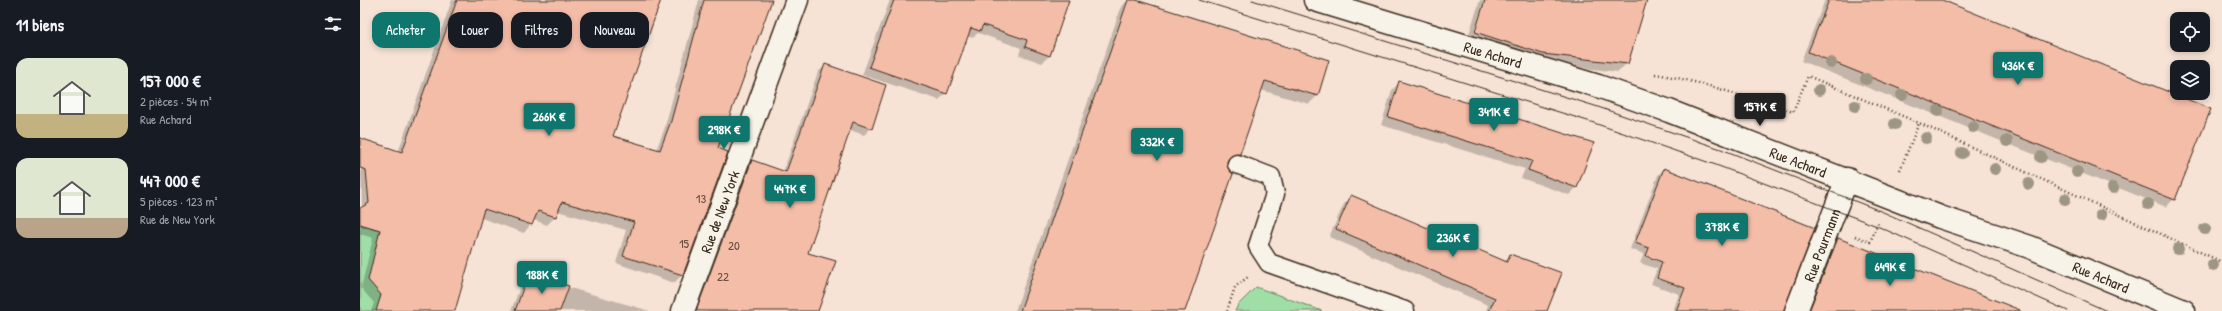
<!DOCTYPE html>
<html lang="fr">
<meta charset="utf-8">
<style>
:root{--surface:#171b24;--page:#20242c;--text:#f1f3f6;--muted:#9ea1a6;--accent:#0f766e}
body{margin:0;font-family:"Patrick Hand",sans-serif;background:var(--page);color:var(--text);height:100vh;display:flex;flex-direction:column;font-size:15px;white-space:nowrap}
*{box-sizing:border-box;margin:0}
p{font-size:13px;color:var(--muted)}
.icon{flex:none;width:22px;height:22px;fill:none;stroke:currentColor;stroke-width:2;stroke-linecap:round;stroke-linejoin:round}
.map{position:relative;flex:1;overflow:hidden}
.details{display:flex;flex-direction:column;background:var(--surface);width:360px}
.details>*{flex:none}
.hud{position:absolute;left:12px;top:12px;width:380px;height:36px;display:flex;gap:8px}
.controls{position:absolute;left:1810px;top:12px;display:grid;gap:8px}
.controls a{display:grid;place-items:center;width:40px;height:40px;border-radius:8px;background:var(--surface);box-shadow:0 2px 6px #0003;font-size:20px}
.price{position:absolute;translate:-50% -34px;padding:0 9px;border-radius:4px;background:var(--accent);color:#fff;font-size:13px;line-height:26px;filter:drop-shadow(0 1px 2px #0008)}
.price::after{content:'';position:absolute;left:50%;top:24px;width:12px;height:9px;margin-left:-6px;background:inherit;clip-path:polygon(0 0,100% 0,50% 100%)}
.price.on{background:#222;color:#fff}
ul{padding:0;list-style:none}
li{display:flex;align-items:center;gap:12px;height:100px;padding:0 16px}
li span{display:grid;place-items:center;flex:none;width:112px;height:80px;border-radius:12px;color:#555}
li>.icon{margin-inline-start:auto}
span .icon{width:48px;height:48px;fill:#fffc;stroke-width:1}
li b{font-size:17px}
h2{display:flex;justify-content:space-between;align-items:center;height:48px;padding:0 16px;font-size:17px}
.pill{padding:0 14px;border-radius:12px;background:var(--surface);box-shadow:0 2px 6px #0003;font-size:14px;line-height:36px}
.pill.on{background:var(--accent);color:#fff}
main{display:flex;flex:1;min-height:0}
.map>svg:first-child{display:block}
</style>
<main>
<section class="details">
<h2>11 biens<svg class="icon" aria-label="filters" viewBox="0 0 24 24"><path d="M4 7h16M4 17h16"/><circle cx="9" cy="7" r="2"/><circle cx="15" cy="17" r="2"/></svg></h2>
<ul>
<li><span style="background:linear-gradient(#dfe7d0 70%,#c2b280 0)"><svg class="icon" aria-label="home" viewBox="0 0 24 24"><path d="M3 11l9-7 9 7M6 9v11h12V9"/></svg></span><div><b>157 000 €</b><p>2 pièces · 54 m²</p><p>Rue Achard</p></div></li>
<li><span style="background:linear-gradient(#dfe7d0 75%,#b9a48a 0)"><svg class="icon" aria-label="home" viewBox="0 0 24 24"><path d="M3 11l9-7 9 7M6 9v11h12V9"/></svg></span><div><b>447 000 €</b><p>5 pièces · 123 m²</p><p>Rue de New York</p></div></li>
</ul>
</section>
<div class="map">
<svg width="1862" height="311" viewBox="0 0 1862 311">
<rect width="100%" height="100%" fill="#f6e3d5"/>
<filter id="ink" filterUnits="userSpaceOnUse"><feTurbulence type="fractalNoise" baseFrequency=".025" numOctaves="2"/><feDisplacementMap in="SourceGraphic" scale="8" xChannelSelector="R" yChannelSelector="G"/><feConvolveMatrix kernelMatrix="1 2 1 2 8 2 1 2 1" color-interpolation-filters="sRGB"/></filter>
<g filter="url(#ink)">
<g fill="#9fdea7" stroke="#6d8462">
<path d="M0 225 20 230 22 291 17 311H0Z"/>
<path d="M896 287 962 311H875L878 305Z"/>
</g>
<g fill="#0003">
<path d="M92 0H300L252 137 296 150 304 130 339 0H411L357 149 367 152 322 275 314 283 256 263 266 230 197 211 195 217 187 225 174 220 164 233 121 218 94 311H11L14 303 1 288 13 238 0 234 2 208 0 139 38 152Z"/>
<path d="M530 0H708L690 55 682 63 659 55 661 48 618 33 612 38 607 36 586 93 579 100 502 75Z"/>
<path d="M768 0 968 61 957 96 949 104 901 90 879 154 870 162 866 163 824 311H655L761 7Z"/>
<path d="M1120 0H1286L1267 63 1258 72 1174 62 1107 40Z"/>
<path d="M1465 0H1579L1814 199 1806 207 1441 61Z"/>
<path d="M465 66 511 128 504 135 490 130 446 254 457 311H333L385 168 392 161 423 172 458 72Z"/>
<path d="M1040 82 1217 187 1209 195 1161 178 1165 169 1021 125 1032 90Z"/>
<path d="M1304 169 1409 311H1313L1319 294 1291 284 1297 269 1280 263 1284 254 1270 249 1298 175Z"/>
<path d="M992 196 1144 262 1150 255 1186 311H1126L1128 305 969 237 984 204Z"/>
<path d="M1478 239 1651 311H1446L1471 246Z"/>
<path d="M169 276 290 311H151L162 282Z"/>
</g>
<g fill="#f4bda8" stroke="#3b2a1e">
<path d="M97 0H301L253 136 300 150 311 121 344 0H412L358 148 368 152 323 275 263 256 274 222 202 202 196 217 178 211 172 225 124 209 95 311H16L21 295 8 280 20 230 0 224V208L9 203 6 170 0 168V138L42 152Z"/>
<path d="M534 0H709L690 56 665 47 667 40 623 25 620 31 611 28 587 94 509 67Z"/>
<path d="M768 0H776L969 60 958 96 905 81 880 154 871 156 867 161 869 170 873 174 825 311H660Z"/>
<path d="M1125 0H1287L1268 64 1183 54 1115 32Z"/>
<path d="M1469 0H1582L1851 109 1815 200 1448 52Z"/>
<path d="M465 64 526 85 512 129 493 122 448 253 476 261 458 311H336L392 160 426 172Z"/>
<path d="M1039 81 1234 143 1217 188 1168 170 1172 161 1028 117Z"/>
<path d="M1304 168 1455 228 1424 311H1316L1325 288 1297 278 1302 262 1286 256 1289 248 1275 243Z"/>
<path d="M991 195 1147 262 1150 254 1202 273 1187 311H1129L1135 298 976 229Z"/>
<path d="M1478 238 1660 310V311H1449Z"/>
<path d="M168 274 209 286 200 311H155Z"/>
</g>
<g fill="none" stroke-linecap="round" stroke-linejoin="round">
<defs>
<path id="lane" d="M877 164 911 177 915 194 898 246 909 263 1045 311"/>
<g id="street">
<path id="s1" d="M323 311 437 0"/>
<path id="s2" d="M1436 311 1487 179"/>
</g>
<g id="secondary">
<path id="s3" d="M955 0 1238 86 1309 111 1580 217 1670 247 1824 311"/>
</g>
</defs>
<use href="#lane" stroke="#3b2a1e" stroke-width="21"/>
<use href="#street" stroke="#3b2a1e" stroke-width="25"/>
<use href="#secondary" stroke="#3b2a1e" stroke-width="25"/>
<g stroke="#3b2a1e" stroke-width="2.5" stroke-dasharray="1 3" stroke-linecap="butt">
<path d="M1295 74C1342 81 1387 98 1433 112L1448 76 1559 123 1862 262"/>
<path d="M1540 170 1559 123"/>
<path d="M1495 236 1510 242 1518 223"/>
<path d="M867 311 875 287 888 277"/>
</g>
<use href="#lane" stroke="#f7f3e8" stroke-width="18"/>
<use href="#street" stroke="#f7f3e8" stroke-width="22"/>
<use href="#secondary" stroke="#f7f3e8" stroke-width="22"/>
<g stroke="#3b2a1e" stroke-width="1">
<path d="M839 0 1231 122 1356 165 1517 226 1708 311"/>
<path d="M892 0 1235 106 1361 149 1523 212 1747 311"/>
</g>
</g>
<g fill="#9d9683">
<circle cx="1471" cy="63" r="6"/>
<circle cx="1506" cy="79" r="6"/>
<circle cx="1459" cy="90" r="6"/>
<circle cx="1542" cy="95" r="6"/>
<circle cx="1495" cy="106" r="6"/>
<circle cx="1578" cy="111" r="6"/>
<circle cx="1535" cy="124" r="6"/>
<circle cx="1613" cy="127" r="6"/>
<circle cx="1566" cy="138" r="6"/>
<circle cx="1647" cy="141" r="6"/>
<circle cx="1602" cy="153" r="6"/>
<circle cx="1681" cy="157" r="6"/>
<circle cx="1635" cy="169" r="6"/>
<circle cx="1717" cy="172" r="6"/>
<circle cx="1669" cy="184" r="6"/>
<circle cx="1753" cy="188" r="6"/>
<circle cx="1705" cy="199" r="6"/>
<circle cx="1788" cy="204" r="6"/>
<circle cx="1741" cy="215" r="6"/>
<circle cx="1845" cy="229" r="6"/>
<circle cx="1818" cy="249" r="6"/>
<circle cx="1853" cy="265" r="6"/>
</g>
</g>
<g text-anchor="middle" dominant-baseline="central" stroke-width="4" stroke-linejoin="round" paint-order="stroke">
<g font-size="13" fill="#694f40">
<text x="341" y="198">13</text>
<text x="324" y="243">15</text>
<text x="374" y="245">20</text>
<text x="363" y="276">22</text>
</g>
<g font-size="15" fill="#3b2a1e" stroke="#f7f3e8">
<text stroke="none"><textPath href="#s3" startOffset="186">Rue Achard</textPath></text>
<text stroke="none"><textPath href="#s3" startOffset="510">Rue Achard</textPath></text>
<text stroke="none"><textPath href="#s1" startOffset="106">Rue de New York</textPath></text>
<text stroke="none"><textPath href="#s2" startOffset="71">Rue Pourmann</textPath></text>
<text stroke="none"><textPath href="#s3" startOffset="834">Rue Achard</textPath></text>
</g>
</g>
</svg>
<div class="controls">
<a><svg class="icon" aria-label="locate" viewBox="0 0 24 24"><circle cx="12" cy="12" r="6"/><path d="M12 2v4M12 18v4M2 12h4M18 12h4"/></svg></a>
<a><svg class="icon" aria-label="layers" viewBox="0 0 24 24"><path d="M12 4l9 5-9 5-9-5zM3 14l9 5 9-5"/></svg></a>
</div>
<b class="price" style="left:1658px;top:86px">436K €</b>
<b class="price on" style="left:1400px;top:127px">157K €</b>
<b class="price" style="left:1134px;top:132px">341K €</b>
<b class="price" style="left:189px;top:137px">266K €</b>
<b class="price" style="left:364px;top:150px">298K €</b>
<b class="price" style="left:797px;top:162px">332K €</b>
<b class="price" style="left:430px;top:209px">447K €</b>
<b class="price" style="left:1362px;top:247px">378K €</b>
<b class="price" style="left:1093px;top:258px">236K €</b>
<b class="price" style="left:1530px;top:287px">649K €</b>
<b class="price" style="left:182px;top:295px">188K €</b>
<div class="hud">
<a class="pill on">Acheter</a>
<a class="pill">Louer</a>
<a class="pill">Filtres</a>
<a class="pill">Nouveau</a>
</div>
</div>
</main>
